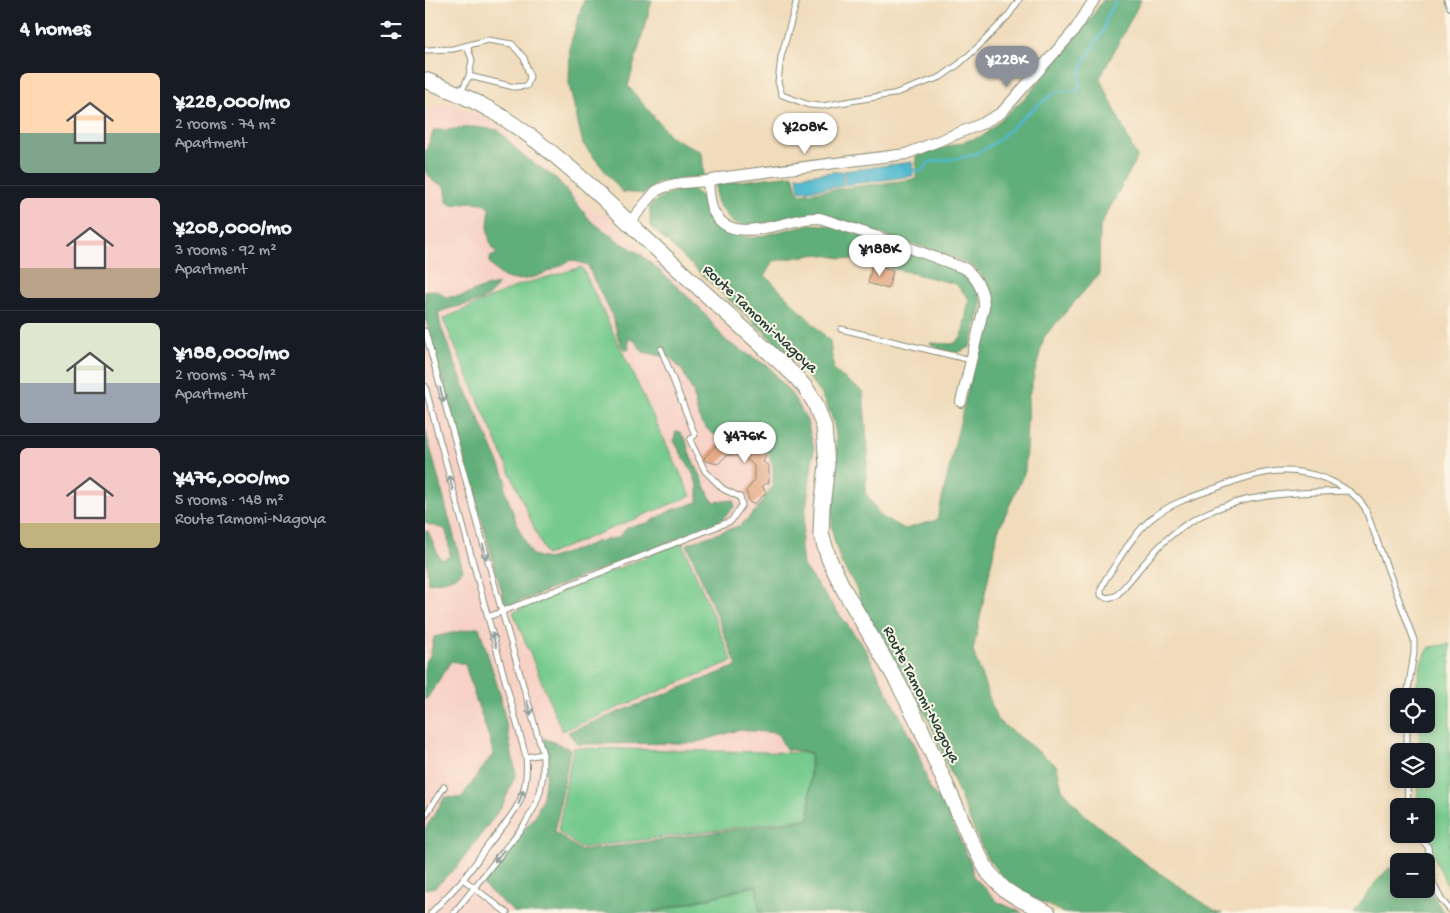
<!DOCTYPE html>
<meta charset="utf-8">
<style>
:root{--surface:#171b24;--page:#20242c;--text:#f1f3f6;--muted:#9ea1a6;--line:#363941;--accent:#8c9099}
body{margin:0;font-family:"Gochi Hand",sans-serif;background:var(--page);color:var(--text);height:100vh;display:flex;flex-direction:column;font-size:19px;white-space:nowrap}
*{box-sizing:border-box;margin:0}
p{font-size:16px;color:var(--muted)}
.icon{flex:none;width:28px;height:28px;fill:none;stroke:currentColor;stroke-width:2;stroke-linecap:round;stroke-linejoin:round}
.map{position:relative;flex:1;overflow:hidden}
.details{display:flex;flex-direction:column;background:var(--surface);width:425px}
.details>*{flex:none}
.buttons{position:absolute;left:965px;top:688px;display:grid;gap:10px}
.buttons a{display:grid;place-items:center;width:45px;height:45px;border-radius:8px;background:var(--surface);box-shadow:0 2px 8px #0003;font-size:25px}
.price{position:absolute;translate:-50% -42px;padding:0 11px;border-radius:18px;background:#fff;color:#222;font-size:16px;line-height:32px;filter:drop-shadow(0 1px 2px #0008)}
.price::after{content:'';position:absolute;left:50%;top:30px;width:15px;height:11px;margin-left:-8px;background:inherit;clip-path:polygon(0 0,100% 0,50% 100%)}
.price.active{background:var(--accent);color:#fff}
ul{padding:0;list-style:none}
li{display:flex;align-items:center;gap:15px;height:125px;padding:0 20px}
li+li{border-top:1px solid var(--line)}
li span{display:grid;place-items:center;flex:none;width:140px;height:100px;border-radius:8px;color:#555}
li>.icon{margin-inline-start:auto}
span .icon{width:60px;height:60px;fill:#fffc;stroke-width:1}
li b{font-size:21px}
h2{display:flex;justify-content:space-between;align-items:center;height:60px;padding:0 20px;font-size:21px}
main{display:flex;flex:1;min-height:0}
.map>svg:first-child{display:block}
</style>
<main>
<section class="details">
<h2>4 homes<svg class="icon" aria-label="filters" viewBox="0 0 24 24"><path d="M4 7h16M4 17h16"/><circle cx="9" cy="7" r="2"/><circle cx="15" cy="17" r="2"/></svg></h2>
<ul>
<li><span style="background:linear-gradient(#ffd9b3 60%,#7fa58c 0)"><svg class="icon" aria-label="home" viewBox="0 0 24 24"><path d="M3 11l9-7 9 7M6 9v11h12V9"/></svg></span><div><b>¥228,000/mo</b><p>2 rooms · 74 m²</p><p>Apartment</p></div></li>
<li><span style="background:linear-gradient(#f6c9c9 70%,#b9a48a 0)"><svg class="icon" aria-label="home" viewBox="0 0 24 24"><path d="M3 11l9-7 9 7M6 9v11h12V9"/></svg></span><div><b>¥208,000/mo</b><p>3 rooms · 92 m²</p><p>Apartment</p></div></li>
<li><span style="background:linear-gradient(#dfe7d0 60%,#9aa5b1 0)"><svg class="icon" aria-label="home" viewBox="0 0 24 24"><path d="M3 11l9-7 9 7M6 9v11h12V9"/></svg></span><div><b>¥188,000/mo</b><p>2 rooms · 74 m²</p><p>Apartment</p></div></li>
<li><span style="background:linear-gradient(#f6c9c9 75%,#c2b280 0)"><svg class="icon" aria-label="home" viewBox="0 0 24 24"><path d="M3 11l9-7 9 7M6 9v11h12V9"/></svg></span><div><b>¥476,000/mo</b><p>5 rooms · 148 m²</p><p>Route Tamomi-Nagoya</p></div></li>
</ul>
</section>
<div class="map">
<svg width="1025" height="913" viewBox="0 0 1025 913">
<rect width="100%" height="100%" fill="#fcf5e5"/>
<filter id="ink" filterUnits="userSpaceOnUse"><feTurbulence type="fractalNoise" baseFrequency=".02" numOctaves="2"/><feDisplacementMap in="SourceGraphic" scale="10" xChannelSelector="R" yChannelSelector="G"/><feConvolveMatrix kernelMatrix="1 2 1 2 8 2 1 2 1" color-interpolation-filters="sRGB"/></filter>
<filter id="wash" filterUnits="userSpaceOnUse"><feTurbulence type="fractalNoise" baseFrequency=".0096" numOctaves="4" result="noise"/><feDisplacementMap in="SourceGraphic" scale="20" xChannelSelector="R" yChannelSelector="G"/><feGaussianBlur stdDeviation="1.12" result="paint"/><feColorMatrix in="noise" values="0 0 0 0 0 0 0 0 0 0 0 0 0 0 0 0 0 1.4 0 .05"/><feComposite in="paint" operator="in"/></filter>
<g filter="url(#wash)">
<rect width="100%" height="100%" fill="#f0dbbb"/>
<path fill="#f7d1c6" d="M20 102 45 111 69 123 85 135 174 215 182 216 366 386 387 420 391 449 390 476 386 507V529L391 553 420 610 437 632 486 723 554 869 571 892 596 908 607 913H0V108L7 109Z"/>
<g fill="#76ca8e" stroke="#4a8461">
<path d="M157 267 266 496 121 555 18 319 95 285Z"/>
<path d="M257 542 307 661 137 731 88 612Z"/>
<path d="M1025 644V892L999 834H1001V806H992L993 779H1001V751H994L995 724H1001V696H991L990 692 997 660 1005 647Z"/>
<path d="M148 748 385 753 384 818 155 848 133 831Z"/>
<path d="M331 886 335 913H228Z"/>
</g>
<g fill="#60ae79" stroke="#407656">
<path d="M159 0H227L203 86 246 137 277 152 279 176 234 182 219 194 197 192 158 144 144 85 145 45Z"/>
<path d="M678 0H716L675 78 712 158 675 226 674 274 619 337 603 399 600 471 573 531 548 651 572 720 632 766 637 789 660 815 710 856 790 911 798 913H639L594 891 581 881 562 858 548 828 504 720 476 674 436 605C435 590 424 577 417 564 413 553 408 539 407 527 403 494 416 462 410 429 403 383 336 330 303 299 277 275 251 250 225 226V206C241 192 246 192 267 189L276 196 281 217 300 233 328 238 385 224 410 226 536 270 551 284 557 304 545 347 532 353 512 348 505 343 528 344 537 337 544 299 531 284 446 263 393 254 348 261 340 275 405 341 409 371 438 392 443 452 440 492 456 517 480 529 512 520 563 303 558 276 548 267 527 257 397 215 374 216 326 226 308 223 291 202V184L368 175 373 194 491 179V156L558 136 605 93 665 20Z"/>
<path d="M48 127 73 130 97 155 132 179 166 221 195 242 217 255 274 307 301 341 344 367 367 395 381 418 389 448 376 546 378 566 439 647 492 749 504 787 521 809 545 862 549 877 573 902 598 913H335L331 885 224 913H90L61 888 58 884 61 879 111 815 118 796 121 776V756L119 738 145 749 130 832 156 851 385 819 386 753 361 749 352 733 314 730 269 743 152 744 143 732 312 666 262 544 316 525 332 509 348 485V466L343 453 335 446 323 439 287 434 276 423 271 408 268 392 258 372 246 358 218 352 211 342 203 338 204 349 200 351C192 341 192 330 188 318 181 300 169 284 163 265L146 260C129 269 98 287 79 277 73 274 69 268 65 264V257L72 254C61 240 62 227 65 210L58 203 44 202 28 205 22 202V195L18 185 9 182 0 171V153L9 130H20Z"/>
<path d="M72 284C62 309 33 302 13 313L16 327 36 378 81 479 80 490 93 527 107 555 122 559 157 548 170 542 192 538 203 527 223 523 247 510 273 502V487L268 474 249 441 251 431 255 432 261 441 266 458 273 470 286 499 290 502 308 500 310 506 293 523 81 607 0 317V291C10 289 13 290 20 297L38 296 57 288Z"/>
<path d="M0 429 38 570C29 581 16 581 3 583L0 531H3L15 559H18L25 557 23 538 20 529 2 524 0 522Z"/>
<path d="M54 627 75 694 91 774 77 806 33 866 10 887 0 889V829L20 797 36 798 68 754 65 740 49 694 40 664 26 661 3 697 0 700V662L5 656 9 637Z"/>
<path d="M964 868 974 871V889H1001V884L1017 910 1021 913H929L950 883Z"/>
</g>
<g fill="#51b9cf" stroke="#387b82">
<path d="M487 162 488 176 420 185 419 171Z"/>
<path d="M417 171 418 186 374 191 372 176Z"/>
</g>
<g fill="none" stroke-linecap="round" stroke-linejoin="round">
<path stroke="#51b9cf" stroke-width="2.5" d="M487 171 498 170 504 162 535 158 551 154 571 142 603 113 628 94 633 91 654 90 656 70 661 58 679 30 681 18 692 0"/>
</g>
<g id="blocks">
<g fill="#e19e78">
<path d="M447 265 468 271 463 289 443 283Z"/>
<path d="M301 440H318L321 447 328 444 341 456 338 462 344 466V483L337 485 341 493 329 504 325 503 321 491 329 481V466L318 455H302L293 464 280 461 279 458 291 445 298 446Z"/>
</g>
</g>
</g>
<g filter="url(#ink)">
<use href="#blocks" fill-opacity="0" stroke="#888c78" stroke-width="1"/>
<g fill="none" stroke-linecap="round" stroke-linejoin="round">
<defs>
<g id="lane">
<path d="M372 0 356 57 353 82 357 95 384 105 397 106 468 94 516 77 534 64 557 43 583 16 594 0"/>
<path d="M1022 0 1025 7"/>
<path d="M42 46 47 60 44 76"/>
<path d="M0 50 28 49 63 40 87 44 99 58 105 77 102 86 89 87 44 76 36 92"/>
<path d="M416 329 546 360"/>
<path d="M0 331 77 612 118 754V774L115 792 109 808 99 825 29 913"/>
<path d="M0 386 101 757C105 802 85 816 61 848 53 859 46 870 38 879 28 891 16 902 6 913"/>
<path d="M924 491C859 493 793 493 742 539 724 555 708 578 691 596L682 598 676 595V589L680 580C694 560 708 534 726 519 743 505 763 498 783 491 825 475 858 462 901 479 916 485 931 494 940 508L989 640V653L982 696"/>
<path d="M63 617 306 521 317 505 315 497 298 489 280 471 265 440 270 435 236 349"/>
<path d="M982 724V751"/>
<path d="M101 757 118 754"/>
<path d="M982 779 983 806"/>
<path d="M0 816 19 787"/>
<path d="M991 834 1003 847 1008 883 1016 899 1025 910"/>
<path d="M38 879 82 913"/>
</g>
<g id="street">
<path d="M283 181C284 190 284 199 287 208 301 246 351 224 380 219 385 218 390 218 395 218L474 244 541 269C553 280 559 291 559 307L536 402"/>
<path d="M204 223 231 191C247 182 264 183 282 181 288 180 295 178 301 177L481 154 556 124 576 113 585 103 649 31 669 0"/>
</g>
<path id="secondary" d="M0 80C24 89 47 99 69 112 126 146 175 195 223 241 271 285 320 330 368 374L380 387 390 403 399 427 402 465 397 507 396 534 404 559 419 590 472 681 495 726 545 839 563 872 579 889 593 898 623 913"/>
</defs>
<use href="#lane" stroke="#888c78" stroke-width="7"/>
<use href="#street" stroke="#888c78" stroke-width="12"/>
<use href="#secondary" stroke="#888c78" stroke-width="17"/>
<use href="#lane" stroke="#fff" stroke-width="5"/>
<use href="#street" stroke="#fff" stroke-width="10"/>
<use href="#secondary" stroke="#fff" stroke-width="15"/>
</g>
<defs><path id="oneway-shaft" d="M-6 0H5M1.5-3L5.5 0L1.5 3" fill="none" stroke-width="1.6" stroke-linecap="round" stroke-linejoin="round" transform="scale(1.25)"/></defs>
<g stroke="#8f9e9a">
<use href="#oneway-shaft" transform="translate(17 395) rotate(75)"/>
<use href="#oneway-shaft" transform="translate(26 483) rotate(-105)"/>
<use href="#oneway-shaft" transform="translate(60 552) rotate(75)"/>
<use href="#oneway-shaft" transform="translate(69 640) rotate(-106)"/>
<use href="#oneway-shaft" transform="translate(104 708) rotate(74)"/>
<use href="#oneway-shaft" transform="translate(96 797) rotate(-70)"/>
<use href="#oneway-shaft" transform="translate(74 856) rotate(129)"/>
</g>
</g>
<g text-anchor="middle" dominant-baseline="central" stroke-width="4" stroke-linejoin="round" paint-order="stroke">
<g font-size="16" fill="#1f3d34" stroke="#fcf5e5">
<text transform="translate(334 320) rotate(43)">Route Tamomi-Nagoya</text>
<text transform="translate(495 695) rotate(63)">Route Tamomi-Nagoya</text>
</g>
</g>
</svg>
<div class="buttons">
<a><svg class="icon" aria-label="locate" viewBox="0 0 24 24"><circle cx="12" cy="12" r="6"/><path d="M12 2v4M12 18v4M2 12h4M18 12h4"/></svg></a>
<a><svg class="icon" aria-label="layers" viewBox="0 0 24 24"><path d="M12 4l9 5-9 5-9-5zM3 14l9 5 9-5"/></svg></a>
<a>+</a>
<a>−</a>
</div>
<b class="price active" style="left:582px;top:88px">¥228K</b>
<b class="price" style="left:380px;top:155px">¥208K</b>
<b class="price" style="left:455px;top:277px">¥188K</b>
<b class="price" style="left:320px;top:464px">¥476K</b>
</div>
</main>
